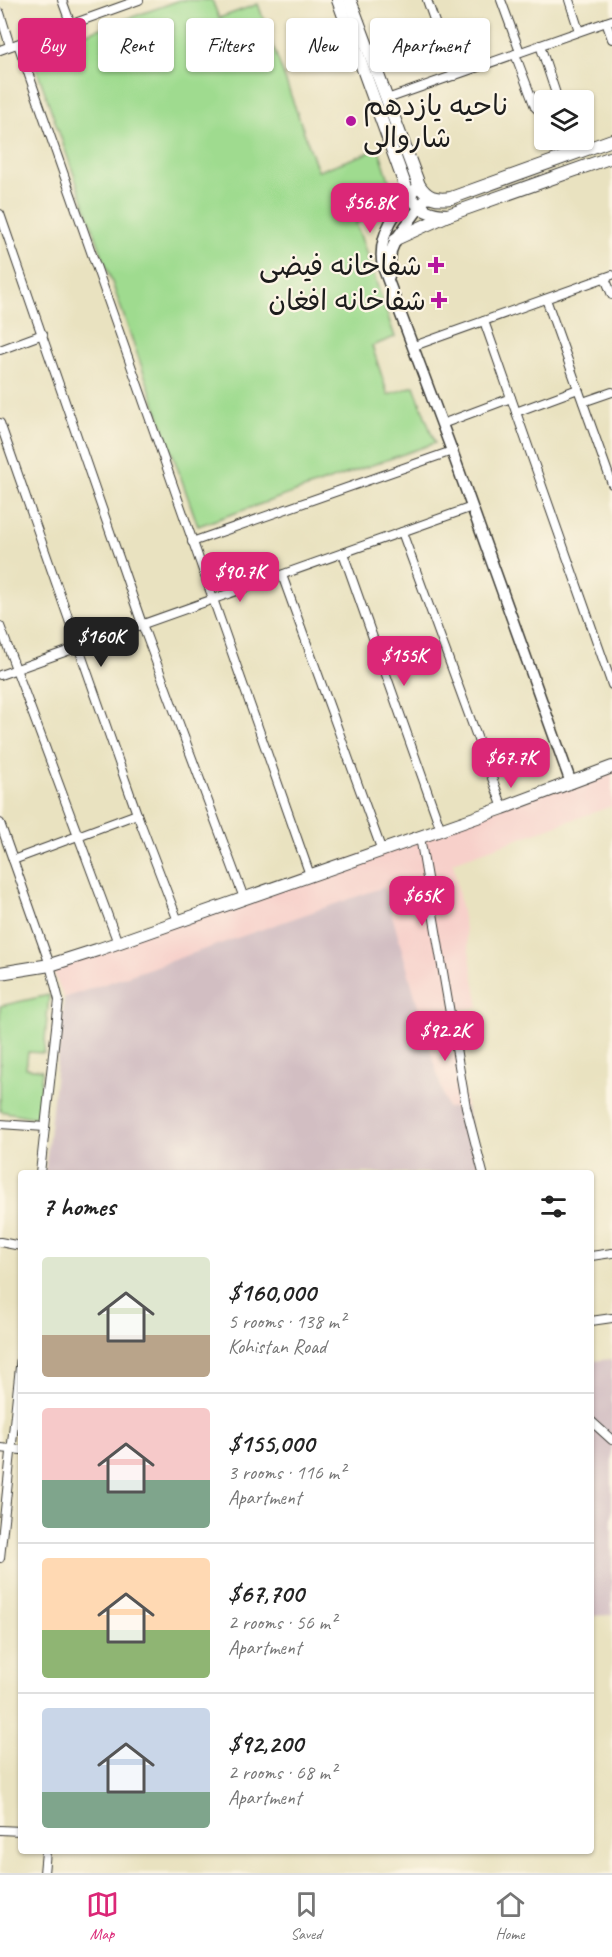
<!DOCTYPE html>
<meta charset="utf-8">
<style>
:root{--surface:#fff;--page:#f6f6f6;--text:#222;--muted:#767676;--line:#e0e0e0;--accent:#db2777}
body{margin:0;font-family:Caveat,"Playpen Sans Arabic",sans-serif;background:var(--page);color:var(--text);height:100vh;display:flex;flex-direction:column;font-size:22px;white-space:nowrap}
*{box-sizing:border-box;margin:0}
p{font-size:20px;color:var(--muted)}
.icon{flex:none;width:33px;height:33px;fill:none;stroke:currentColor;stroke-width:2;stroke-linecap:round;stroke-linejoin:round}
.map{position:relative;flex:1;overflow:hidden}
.panel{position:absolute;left:18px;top:1170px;width:576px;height:684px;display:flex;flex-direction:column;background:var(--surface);border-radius:6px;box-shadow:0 2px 4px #0004}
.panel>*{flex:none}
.top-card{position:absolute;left:18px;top:18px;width:576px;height:54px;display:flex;gap:12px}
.controls{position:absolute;left:534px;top:90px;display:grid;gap:12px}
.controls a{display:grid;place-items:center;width:60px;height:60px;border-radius:6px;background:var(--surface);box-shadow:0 2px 4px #0004;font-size:30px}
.price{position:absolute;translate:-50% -51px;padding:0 14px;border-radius:12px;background:var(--accent);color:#fff;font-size:20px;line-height:39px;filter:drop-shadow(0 2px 3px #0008)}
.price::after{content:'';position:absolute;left:50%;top:36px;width:18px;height:14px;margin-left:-9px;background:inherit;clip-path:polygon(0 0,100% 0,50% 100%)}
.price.on{background:#222;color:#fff}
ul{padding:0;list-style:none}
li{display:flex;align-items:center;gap:18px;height:150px;padding:0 24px}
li+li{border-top:2px solid var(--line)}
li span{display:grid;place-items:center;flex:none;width:168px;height:120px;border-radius:6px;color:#555}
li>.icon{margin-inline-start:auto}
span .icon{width:72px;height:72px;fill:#fffc;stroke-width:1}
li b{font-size:26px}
h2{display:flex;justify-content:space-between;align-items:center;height:72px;padding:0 24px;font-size:26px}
.chip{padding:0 21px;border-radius:6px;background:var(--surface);box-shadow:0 2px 4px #0004;font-size:21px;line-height:54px}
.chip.on{background:var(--accent);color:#fff}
.tabs{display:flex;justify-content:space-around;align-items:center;height:84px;border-top:2px solid var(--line);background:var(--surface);font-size:16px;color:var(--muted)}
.tabs a{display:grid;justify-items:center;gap:3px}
.tabs .on{color:var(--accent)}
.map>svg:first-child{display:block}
</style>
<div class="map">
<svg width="612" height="1873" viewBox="0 0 612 1873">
<rect width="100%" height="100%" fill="#fcf5e5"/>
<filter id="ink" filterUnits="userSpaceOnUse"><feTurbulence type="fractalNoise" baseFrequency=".0167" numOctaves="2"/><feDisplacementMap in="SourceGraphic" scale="12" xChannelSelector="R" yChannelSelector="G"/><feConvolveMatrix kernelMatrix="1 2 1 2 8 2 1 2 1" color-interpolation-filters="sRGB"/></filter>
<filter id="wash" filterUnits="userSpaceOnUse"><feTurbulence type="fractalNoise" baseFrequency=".008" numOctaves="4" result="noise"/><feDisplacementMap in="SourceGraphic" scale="24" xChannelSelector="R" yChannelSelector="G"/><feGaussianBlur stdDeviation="1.35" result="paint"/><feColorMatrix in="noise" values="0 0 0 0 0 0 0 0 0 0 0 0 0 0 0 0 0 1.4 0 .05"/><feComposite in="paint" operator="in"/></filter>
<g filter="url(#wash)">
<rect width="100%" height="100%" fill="#e9e2c0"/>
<path fill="#f7d0ca" d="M612 767V806L453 862 479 1007 451 1012 466 1107 447 1108 383 888 64 998 50 965Z"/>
<g fill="#d2bec2">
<path d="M384 887 447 1108 466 1107 483 1173H45L64 998Z"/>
<path d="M612 1359V1615L591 1616V1361Z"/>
</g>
<g fill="#9fdb8f" stroke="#5e7c56" stroke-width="1.5">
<path d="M180 0H212L219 18 258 4 318 171 379 149 391 186V200L384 213 356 223 395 337 372 346 388 395 414 386 435 443 198 526 31 53Z"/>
<path d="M49 995 44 1053 28 1052 26 1068 42 1070 38 1118 0 1111V1006Z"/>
</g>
</g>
<g filter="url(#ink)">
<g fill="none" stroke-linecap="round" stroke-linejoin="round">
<defs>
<g id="minor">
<path d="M62 0 71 25"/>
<path d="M427 0 454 76"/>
<path d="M501 0 520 52"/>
<path d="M569 0 579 31"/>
<path d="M0 13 10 46"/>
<path d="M606 22 612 39"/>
<path d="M18 44 310 875"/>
<path d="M540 45 558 100"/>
<path d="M0 50 139 0"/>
<path d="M515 54 535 107 537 109 544 106"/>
<path d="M387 99 612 20"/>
<path d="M0 214 142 624 244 898"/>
<path d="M605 278 612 295"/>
<path d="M546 299 612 484"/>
<path d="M484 321 612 685"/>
<path d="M414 346 612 275"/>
<path d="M0 350 43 334"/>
<path d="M583 402 612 392"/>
<path d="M516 412 578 389"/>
<path d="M0 423 137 814 178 921"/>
<path d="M442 424 511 398"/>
<path d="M402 532 503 808"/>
<path d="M192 542 452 451"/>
<path d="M343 553 441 830"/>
<path d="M282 575 382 851"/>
<path d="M0 626 118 943"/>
<path d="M0 675 472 507"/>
<path d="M0 823 50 965 59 1000 40 1173"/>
<path d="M420 837 466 1107 483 1173"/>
<path d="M13 860 137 814"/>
<path d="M0 1124 45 1127"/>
<path d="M0 1242 21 1246"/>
<path d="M591 1256 612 1253"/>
<path d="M591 1321 612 1318"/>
<path d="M591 1421 612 1440"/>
<path d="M0 1448 21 1450"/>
<path d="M0 1558 21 1357"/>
<path d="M0 1830 21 1831"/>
<path d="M44 1873 46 1851"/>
</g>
<g id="tertiary">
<path d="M419 185C398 208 376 234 383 267L452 451 571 783"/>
<path d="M389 276 391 251 396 239 428 196"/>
</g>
<g id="secondary">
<path d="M338 0 409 196C423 211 428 214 448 215"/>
<path d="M350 0 419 185C427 198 436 200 451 198L612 140"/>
<path d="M396 239 448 215 612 157"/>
<path d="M0 973 50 965 97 950 503 808 612 767"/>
</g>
</defs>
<use href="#minor" stroke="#3b3a35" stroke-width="10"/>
<use href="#tertiary" stroke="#3b3a35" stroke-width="13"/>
<use href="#secondary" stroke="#3b3a35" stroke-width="14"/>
<use href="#minor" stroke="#fff" stroke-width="8"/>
<use href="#tertiary" stroke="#fff" stroke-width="10"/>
<use href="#secondary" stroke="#fff" stroke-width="12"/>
</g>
</g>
<g fill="#b5179e" stroke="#fcf5e5" stroke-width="2">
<circle cx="351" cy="121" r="6"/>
<path d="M433 256h6v6h6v6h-6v6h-6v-6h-6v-6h6z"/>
<path d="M436 291h6v6h6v6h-6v6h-6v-6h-6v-6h6z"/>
</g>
<g text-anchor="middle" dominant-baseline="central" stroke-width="4.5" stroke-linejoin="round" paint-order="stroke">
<g font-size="28" fill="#1c1c1c" stroke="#fcf5e5" text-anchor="end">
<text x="363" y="105" text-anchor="start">ناحیه یازدهم<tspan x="363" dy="32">شاروالی</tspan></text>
<text x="422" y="265">شفاخانه فیضی</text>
<text x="426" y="300">شفاخانه افغان</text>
</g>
</g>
</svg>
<div class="controls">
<a><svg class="icon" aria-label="layers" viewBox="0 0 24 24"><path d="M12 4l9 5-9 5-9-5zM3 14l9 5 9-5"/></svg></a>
</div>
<b class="price" style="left:370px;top:234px">$56.8K</b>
<b class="price" style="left:240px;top:603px">$90.7K</b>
<b class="price on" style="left:101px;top:668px">$160K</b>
<b class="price" style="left:404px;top:687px">$155K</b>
<b class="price" style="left:511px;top:789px">$67.7K</b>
<b class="price" style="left:422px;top:927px">$65K</b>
<b class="price" style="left:445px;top:1062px">$92.2K</b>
<div class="top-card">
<a class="chip on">Buy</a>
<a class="chip">Rent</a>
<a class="chip">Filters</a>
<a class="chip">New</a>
<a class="chip">Apartment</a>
</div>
<section class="panel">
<h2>7 homes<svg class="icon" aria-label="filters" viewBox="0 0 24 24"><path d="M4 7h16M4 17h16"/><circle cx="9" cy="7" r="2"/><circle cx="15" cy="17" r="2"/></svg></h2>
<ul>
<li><span style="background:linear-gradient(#dfe7d0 65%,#b9a48a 0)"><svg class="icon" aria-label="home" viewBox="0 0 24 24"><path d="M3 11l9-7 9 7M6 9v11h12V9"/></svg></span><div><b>$160,000</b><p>5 rooms · 138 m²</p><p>Kohistan Road</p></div></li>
<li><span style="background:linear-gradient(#f6c9c9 60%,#7fa58c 0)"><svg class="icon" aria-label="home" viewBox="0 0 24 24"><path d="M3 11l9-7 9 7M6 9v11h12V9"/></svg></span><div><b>$155,000</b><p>3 rooms · 116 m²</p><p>Apartment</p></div></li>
<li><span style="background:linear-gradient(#ffd9b3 60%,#8fb573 0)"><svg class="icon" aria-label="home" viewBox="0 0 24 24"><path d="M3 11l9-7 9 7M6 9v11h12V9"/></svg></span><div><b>$67,700</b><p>2 rooms · 56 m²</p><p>Apartment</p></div></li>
<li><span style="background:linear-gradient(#c9d6e8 70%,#7fa58c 0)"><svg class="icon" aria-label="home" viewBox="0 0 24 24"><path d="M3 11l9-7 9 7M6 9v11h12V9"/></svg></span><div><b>$92,200</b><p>2 rooms · 68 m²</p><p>Apartment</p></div></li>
</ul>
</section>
</div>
<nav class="tabs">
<a class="on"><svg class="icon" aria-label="map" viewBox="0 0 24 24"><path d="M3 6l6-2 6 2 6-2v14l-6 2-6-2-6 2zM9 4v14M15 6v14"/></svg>Map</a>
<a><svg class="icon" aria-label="saved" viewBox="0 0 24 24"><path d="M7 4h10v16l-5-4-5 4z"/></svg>Saved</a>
<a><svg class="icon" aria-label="home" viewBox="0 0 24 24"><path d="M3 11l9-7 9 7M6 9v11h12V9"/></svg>Home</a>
</nav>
